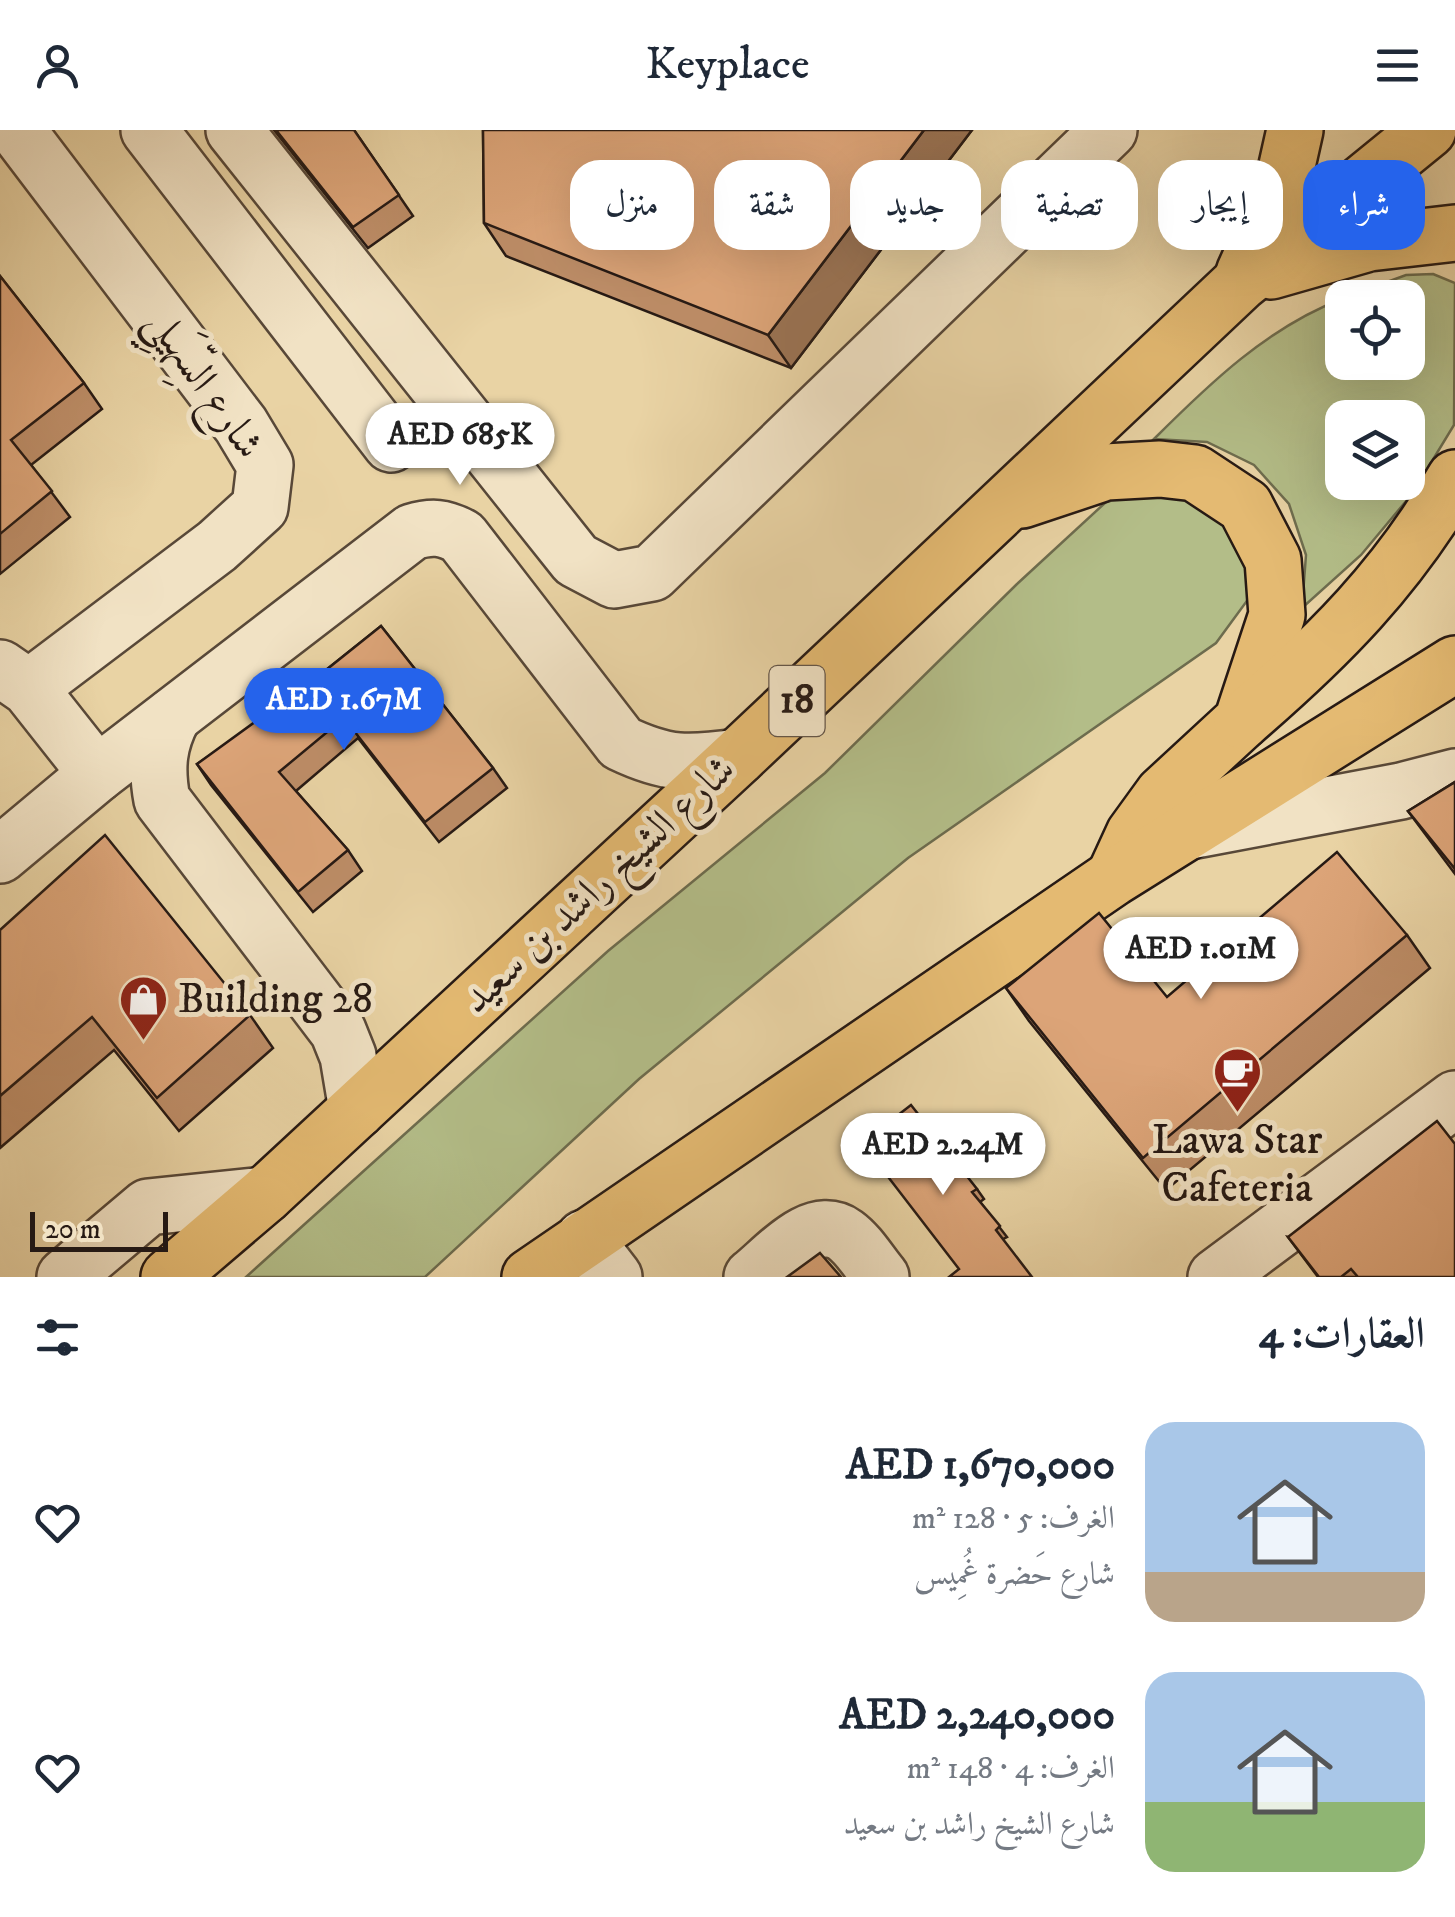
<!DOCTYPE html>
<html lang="ar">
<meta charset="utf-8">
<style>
:root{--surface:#fff;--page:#f2f2f3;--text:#1f2937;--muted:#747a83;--accent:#2563eb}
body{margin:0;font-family:"IM FELL DW Pica",Amiri,serif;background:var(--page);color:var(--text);direction:rtl;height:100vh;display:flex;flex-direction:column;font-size:38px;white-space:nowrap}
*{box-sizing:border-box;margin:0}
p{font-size:32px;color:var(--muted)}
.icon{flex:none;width:55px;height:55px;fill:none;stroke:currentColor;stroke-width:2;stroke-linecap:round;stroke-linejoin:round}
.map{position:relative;height:1147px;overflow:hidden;direction:ltr}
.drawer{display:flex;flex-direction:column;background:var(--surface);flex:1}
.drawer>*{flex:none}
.top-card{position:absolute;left:30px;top:30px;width:1395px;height:90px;direction:rtl;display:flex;gap:20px}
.fabs{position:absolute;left:1325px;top:150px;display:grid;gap:20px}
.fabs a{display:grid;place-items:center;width:100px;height:100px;border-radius:20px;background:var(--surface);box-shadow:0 10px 40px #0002;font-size:50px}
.scale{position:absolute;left:30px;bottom:25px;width:138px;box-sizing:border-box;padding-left:10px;border:5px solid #271a14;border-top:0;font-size:28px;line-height:35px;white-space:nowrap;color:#271a14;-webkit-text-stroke:8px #f1e2c4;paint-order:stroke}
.price{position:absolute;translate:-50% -85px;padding:0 22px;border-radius:35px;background:#fff;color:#222;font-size:32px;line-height:65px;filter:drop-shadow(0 2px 5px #0008)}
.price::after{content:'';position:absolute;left:50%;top:60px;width:30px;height:22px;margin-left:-15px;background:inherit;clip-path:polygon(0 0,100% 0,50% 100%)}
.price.on{background:var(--accent);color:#fff}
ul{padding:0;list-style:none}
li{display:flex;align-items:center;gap:30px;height:250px;padding:0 30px}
li span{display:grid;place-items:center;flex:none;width:280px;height:200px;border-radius:30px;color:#555}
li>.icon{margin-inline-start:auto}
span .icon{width:120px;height:120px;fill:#fffc;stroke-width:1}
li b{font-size:42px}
h2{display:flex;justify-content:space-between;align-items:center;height:120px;padding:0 30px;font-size:42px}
.pill{padding:0 35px;border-radius:30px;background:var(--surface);box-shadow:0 10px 40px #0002;font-size:35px;line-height:90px}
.pill.on{background:var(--accent);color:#fff}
header{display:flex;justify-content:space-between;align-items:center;height:130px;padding:0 30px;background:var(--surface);font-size:45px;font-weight:600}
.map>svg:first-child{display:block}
</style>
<header><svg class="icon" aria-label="menu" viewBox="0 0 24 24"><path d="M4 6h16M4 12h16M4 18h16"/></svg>Keyplace<svg class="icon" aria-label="person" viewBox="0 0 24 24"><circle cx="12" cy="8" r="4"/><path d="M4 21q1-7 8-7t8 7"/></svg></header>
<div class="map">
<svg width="1455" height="1147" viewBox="0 0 1455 1147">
<rect width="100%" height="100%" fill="#e9d3a4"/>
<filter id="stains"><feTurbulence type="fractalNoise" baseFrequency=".002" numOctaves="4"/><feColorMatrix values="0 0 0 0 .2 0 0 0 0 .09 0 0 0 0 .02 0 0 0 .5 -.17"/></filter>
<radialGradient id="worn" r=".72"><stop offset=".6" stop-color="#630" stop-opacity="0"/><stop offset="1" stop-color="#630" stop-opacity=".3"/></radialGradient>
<g fill="#b3bd88" stroke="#6d6c4e" stroke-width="2.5" fill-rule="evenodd">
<path d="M1433 144 1455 153 1454 295 1412 364 1361 425 1302 478 1306 425 1289 374 1254 335 1207 312 1154 309C1209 254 1268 197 1342 169V232H1408V168L1346 167 1406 145ZM1342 288H1408V352H1342Z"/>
<path d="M1142 356 1197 358 1248 413 1252 464 1216 513 908 728 639 949 425 1147H246L608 821 825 643 1017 454 1106 372Z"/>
</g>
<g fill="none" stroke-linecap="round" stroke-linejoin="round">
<defs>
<g id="minor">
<path d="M17 0 241 295 265 335 260 377 217 416 29 558"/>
<path d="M149 0 391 314"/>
<path d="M234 0 576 430 614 450 652 443 1109 0"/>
<path d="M0 538 29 558 97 644"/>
<path d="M173 586C158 614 156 638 162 670L338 901 348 926 357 980"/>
<path d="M1190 701 1401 661 1455 647"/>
<path d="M0 725 97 644 412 402C432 396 444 397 462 407L621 613C667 635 688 634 738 627"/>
<path d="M584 1108 614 1147"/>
<path d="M65 1147 148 1077 265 1065"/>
<path d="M752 1147C775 1129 813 1082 845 1105 859 1115 870 1134 881 1147"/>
<path d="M1216 1147 1455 969"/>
</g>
<g id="major">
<path d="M1271 141 1369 113 1455 103"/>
<path d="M1244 143 1282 58 1295 0"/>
<path d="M1022 370 1106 342 1160 339 1195 343 1245 376 1273 430 1277 485 1242 591 1163 664 1134 704 1117 741"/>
<path d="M1242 591C1329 516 1397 448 1455 348"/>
<path d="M169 1147 265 1065 738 627 1240 153 1428 0"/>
<path d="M530 1147 1113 748 1455 534"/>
</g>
</defs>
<use href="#minor" stroke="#584838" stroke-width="60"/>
<use href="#major" stroke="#271a14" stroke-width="60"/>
<use href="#minor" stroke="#f1e2c4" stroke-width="55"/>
<use href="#major" stroke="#e4ba72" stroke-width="55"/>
</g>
<g fill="#bd8d67" stroke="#271a14" stroke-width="2.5">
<path d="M274 0H354L413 86 368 118Z"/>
<path d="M483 0H972L791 238 506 126 484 93Z"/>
<path d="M0 146 84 253 102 279 31 335 70 387 0 444Z"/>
<path d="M381 496 493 638 507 658 439 712 358 608 296 661 348 720 362 741 313 782 211 655 197 634 276 580Z"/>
<path d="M1455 652V744L1408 681Z"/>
<path d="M0 800 250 885 273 918 179 1001 114 920 0 1018Z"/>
<path d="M1407 805 1430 838 1166 1060 1029 891 1006 858 1167 867Z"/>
<path d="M869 1023 977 1059 984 1069 980 1072 1007 1107 1003 1109Z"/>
<path d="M1288 1107 1455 1147H1318Z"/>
</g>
<path fill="#9a7354" stroke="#271a14" stroke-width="2.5" d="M924 0H972L791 238 768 205Z"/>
<g fill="#dca478" stroke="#271a14" stroke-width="2.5">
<path d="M276 0H354L399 65 353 97Z"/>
<path d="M483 0H924L768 205 484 93Z"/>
<path d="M0 146 84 253 11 310 52 361 0 404Z"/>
<path d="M381 496 493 638 425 692 344 588 279 642 348 720 298 762 197 634 274 578 276 580Z"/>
<path d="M1455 652V739L1408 681Z"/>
<path d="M105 705 250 885 157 968 92 887 0 966V800Z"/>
<path d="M1337 722 1407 805 1143 1028 1006 858 1099 783 1167 867Z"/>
<path d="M911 975 977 1059 972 1062 1000 1096 996 1100 1032 1147H949L959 1139 862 1013Z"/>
<path d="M1437 991 1455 1014V1147H1358L1351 1139 1341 1147H1319L1288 1107Z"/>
<path d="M820 1123 841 1147H787Z"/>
</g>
<defs>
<symbol id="shop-pin" viewBox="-11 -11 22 30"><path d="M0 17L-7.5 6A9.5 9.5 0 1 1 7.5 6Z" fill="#8f2418" stroke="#f1e2c4"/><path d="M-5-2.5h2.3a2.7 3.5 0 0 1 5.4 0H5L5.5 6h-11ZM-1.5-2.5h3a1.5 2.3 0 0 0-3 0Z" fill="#fff"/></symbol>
<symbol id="cafe-pin" viewBox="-11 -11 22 30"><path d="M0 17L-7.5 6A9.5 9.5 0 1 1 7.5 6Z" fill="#8f2418" stroke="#f1e2c4"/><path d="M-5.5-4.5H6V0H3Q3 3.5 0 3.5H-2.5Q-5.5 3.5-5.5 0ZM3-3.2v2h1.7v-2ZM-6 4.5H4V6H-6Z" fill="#fff"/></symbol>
</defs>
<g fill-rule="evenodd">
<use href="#shop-pin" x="116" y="842" width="55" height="75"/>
<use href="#cafe-pin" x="1210" y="914" width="55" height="75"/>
</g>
<g text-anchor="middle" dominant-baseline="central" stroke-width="10" stroke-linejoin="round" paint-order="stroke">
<rect fill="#f1e2c4" stroke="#645649" stroke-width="2.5" x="769.5" y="536" width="55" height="70" rx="8"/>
<g font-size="40" font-weight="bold" fill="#271a14">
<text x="797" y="571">18</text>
</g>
<g font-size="42" fill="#271a14" stroke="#f1e2c4">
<text transform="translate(204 254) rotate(55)">شارع السِّهَيلِي</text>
<text transform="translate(599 755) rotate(-43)">شارع الشيخ راشد بن سعيد</text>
</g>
<g font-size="42" fill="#271a14" stroke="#f1e2c4" text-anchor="start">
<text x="178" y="870">Building 28</text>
<text x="1237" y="1011" text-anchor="middle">Lawa Star<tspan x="1237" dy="48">Cafeteria</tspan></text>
</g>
</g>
<rect width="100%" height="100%" filter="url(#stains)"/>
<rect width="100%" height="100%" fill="url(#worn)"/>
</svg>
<div class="fabs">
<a><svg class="icon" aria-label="locate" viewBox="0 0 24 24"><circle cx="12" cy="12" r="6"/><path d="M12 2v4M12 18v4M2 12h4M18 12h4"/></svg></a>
<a><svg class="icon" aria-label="layers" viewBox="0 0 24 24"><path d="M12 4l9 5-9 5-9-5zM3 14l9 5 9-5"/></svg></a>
</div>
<div class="scale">20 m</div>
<b class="price" style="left:460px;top:358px">AED 685K</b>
<b class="price on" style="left:344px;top:623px">AED 1.67M</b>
<b class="price" style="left:1201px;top:872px">AED 1.01M</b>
<b class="price" style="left:943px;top:1068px">AED 2.24M</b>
<div class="top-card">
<a class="pill on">شراء</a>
<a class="pill">إيجار</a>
<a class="pill">تصفية</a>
<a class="pill">جديد</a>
<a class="pill">شقة</a>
<a class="pill">منزل</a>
</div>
</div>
<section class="drawer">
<h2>العقارات: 4<svg class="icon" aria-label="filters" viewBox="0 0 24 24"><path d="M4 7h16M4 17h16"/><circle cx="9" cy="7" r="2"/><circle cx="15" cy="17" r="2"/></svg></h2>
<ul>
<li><span style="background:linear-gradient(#a9c7e8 75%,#b9a48a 0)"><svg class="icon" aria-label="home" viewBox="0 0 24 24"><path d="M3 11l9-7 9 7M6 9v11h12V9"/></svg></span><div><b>AED 1,670,000</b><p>الغرف: 5 · 128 m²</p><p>شارع حَضرة غُمِيس</p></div><svg class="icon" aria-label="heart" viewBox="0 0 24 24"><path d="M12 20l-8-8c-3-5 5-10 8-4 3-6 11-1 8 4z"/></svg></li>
<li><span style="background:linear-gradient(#a9c7e8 65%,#8fb573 0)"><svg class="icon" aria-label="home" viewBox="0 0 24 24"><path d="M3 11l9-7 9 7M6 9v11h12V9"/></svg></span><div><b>AED 2,240,000</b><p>الغرف: 4 · 148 m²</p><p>شارع الشيخ راشد بن سعيد</p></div><svg class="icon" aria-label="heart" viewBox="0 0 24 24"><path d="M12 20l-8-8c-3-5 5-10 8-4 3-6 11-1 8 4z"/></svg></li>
</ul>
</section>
